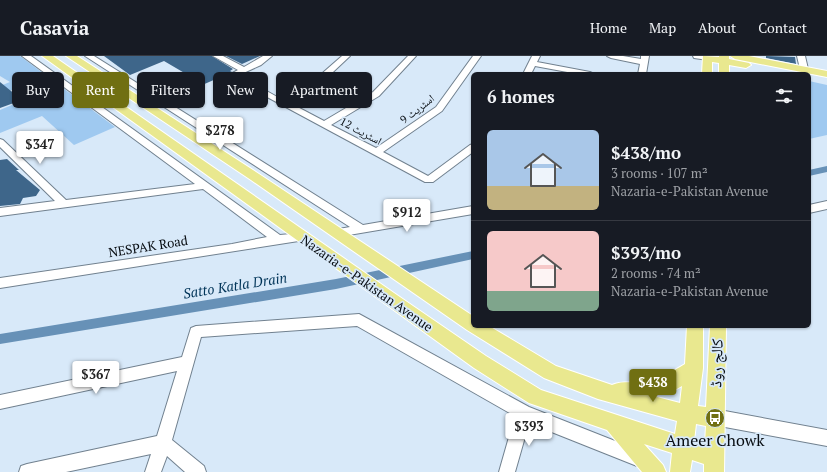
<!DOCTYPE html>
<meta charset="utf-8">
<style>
:root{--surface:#171b24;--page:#242831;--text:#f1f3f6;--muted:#9ea1a6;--line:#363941;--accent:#706f12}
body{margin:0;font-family:"PT Serif","Noto Naskh Arabic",serif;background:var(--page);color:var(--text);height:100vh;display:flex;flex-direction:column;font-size:15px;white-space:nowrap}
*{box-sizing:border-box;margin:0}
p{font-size:13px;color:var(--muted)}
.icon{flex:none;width:22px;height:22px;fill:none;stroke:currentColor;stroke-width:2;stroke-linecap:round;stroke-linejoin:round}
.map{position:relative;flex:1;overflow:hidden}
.sheet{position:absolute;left:471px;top:16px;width:340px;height:256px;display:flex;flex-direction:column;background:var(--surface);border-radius:6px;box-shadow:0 1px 3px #0004}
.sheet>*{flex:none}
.guide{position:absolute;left:12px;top:16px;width:380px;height:36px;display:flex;gap:8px}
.price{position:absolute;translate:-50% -34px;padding:0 9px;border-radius:4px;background:#fff;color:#222;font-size:13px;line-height:26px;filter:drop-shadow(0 1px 2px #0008)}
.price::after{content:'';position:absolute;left:50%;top:24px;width:12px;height:9px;margin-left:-6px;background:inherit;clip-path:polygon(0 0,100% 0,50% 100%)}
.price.on{background:var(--accent);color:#fff}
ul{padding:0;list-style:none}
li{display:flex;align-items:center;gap:12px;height:100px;padding:0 16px}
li+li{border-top:1px solid var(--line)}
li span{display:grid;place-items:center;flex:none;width:112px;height:80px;border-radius:6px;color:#555}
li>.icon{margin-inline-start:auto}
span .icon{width:48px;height:48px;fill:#fffc;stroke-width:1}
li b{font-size:17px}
h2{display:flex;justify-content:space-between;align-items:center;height:48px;padding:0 16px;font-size:17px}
.tag{padding:0 14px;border-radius:6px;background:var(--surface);box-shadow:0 1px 3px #0004;font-size:14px;line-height:36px}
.tag.on{background:var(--accent);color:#fff}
header{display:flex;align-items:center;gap:24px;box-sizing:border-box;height:56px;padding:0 20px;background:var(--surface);border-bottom:1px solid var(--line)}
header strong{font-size:19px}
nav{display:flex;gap:22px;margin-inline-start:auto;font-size:14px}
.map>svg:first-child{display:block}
</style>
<header>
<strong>Casavia</strong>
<nav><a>Home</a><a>Map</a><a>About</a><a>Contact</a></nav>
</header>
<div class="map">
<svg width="827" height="416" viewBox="0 0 827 416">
<rect width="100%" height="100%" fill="#d8e9f9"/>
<g fill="#9fc9f0">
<path d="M0 0H20L115 71 74 89 42 60 0 77V54L26 43 14 33 0 39V30L10 26 0 20Z"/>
<path d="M809 25 827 29V79L809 83Z"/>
</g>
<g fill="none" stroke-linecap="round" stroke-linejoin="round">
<g fill="#6791b7" fill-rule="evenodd">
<path d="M827 110V116L809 120V114Z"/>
<path d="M473 195V203L336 233 0 288V278L336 223Z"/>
</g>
</g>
<g fill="#3e668a">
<path d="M104 0H212L233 13 230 15 232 16 177 40 166 35 171 32 169 31 193 22 164 5 130 19Z"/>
<path d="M226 0H260L242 8Z"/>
<path d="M766 0 795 1 796 8 766 2Z"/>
<path d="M0 26 22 44 0 52Z"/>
<path d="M7 103 19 114H16L40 134 36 140 23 142 20 148 0 150V104Z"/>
</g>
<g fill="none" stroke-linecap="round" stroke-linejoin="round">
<defs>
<g id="minor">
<path d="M22 0H31L280 179 301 177 305 178 307 181 305 184 0 232V222L232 188 267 181 203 133 0 160V152L55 145 0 91V83L3 84 66 144 195 128Z"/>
<path d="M85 0H94L363 169 473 150V158L337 181 333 180 331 177 333 174 350 171Z"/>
<path d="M213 0H223L244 11 263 0H272L261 9 237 20 252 28 253 30 249 32 227 20 238 14Z"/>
<path d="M342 0H350L316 32 288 46 324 65 373 36 408 0H416L379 40 331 69 376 92 436 51 473 0H481L442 55 383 96 428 120 470 89 473 88V96L433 126H425L256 35 257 33H263L281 43 310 28Z"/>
<path d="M532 0H540L537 6 590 16 594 18H578L535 10 531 18H523Z"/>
<path d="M607 0H623L641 3V0H649L646 18H638L640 8 611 2Z"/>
<path d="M693 0H709L712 2 708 4 694 2Z"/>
<path d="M797 0H805L808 13 807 15H801L800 13Z"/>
<path d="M827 145V153L809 157V149Z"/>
<path d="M359 258 529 351 648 398 650 404 648 410 642 412 529 367 515 416H499L515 360 357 270 201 281 172 384 204 410 206 416H185L167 400 161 416H145L151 398 66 416H19L21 410 27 408 157 380 177 315 0 353V339L182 301 191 272 196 270Z"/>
<path d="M714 353 827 374V390L714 369 709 366 706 361 709 356Z"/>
</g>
<g id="major">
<path d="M42 0H53L394 237 486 300 541 334 675 378 677 365 598 343 544 322 467 274 251 124 66 0H77L259 118 473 260V270H489L556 310 612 329C621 325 629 327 638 326 655 324 671 317 685 308L687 270H703V312L698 350 706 351 710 270H726L724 416H704V408L692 404 690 416H670L672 397 644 388 663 409 666 416H642L607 374 529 347 474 312ZM682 330 680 347 653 340 673 335ZM696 368 706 370 705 388 694 385Z"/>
<path d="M703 0 719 1V0H729V3L749 7 751 9 746 12 729 9V18H719V7L712 6V18H702Z"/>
<path d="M730 0H749L827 15V21L735 3Z"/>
</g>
</defs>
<use href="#minor" stroke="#71818f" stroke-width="2"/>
<use href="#major" stroke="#fff" stroke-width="2"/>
<use href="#minor" fill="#fff" fill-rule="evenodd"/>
<use href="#major" fill="#e9e88f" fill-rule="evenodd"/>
</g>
<defs>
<symbol id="bus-disc" viewBox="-11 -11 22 22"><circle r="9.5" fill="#706f12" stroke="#d8e9f9"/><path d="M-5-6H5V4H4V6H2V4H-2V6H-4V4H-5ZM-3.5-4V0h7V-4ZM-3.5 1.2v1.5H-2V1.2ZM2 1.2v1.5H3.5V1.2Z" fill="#fff"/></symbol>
</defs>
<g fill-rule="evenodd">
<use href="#bus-disc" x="704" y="351" width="22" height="22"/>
</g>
<g text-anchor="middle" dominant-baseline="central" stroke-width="3.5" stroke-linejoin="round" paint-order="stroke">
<g font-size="11" fill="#070c11" stroke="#d8e9f9">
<text transform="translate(417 53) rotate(-38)">اسٹریٹ 9</text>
<text transform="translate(361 75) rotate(28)">اسٹریٹ 12</text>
</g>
<g font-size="13" fill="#070c11" stroke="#d8e9f9">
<text transform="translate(148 190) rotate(-9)">NESPAK Road</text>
<text transform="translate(367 227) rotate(35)">Nazaria-e-Pakistan Avenue</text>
</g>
<g font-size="14" font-style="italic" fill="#003458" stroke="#d8e9f9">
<text transform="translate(235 229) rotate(-9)">Satto Katla Drain</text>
</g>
<g font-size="16" fill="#070c11" stroke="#d8e9f9">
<text transform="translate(716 307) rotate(-88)">کالج روڈ</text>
</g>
<g font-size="16" fill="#070c11" stroke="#d8e9f9">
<text x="715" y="384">Ameer Chowk</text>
</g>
</g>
</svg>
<b class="price" style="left:220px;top:95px">$278</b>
<b class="price" style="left:40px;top:109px">$347</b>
<b class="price" style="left:407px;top:177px">$912</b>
<b class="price" style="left:96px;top:339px">$367</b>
<b class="price on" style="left:653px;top:347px">$438</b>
<b class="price" style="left:529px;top:391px">$393</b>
<div class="guide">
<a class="tag">Buy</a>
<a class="tag on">Rent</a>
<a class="tag">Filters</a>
<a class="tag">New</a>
<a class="tag">Apartment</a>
</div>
<section class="sheet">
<h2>6 homes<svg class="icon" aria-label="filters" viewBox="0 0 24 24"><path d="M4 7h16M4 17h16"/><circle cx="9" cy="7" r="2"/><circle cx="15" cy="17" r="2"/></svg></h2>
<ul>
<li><span style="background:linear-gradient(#a9c7e8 70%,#c2b280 0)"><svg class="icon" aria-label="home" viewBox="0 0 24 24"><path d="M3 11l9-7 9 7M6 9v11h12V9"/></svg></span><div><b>$438/mo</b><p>3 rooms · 107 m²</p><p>Nazaria-e-Pakistan Avenue</p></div></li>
<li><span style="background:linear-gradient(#f6c9c9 75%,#7fa58c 0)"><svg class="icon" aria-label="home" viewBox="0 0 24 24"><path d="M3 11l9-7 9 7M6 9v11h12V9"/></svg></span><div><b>$393/mo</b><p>2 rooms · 74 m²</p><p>Nazaria-e-Pakistan Avenue</p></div></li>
</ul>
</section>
</div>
